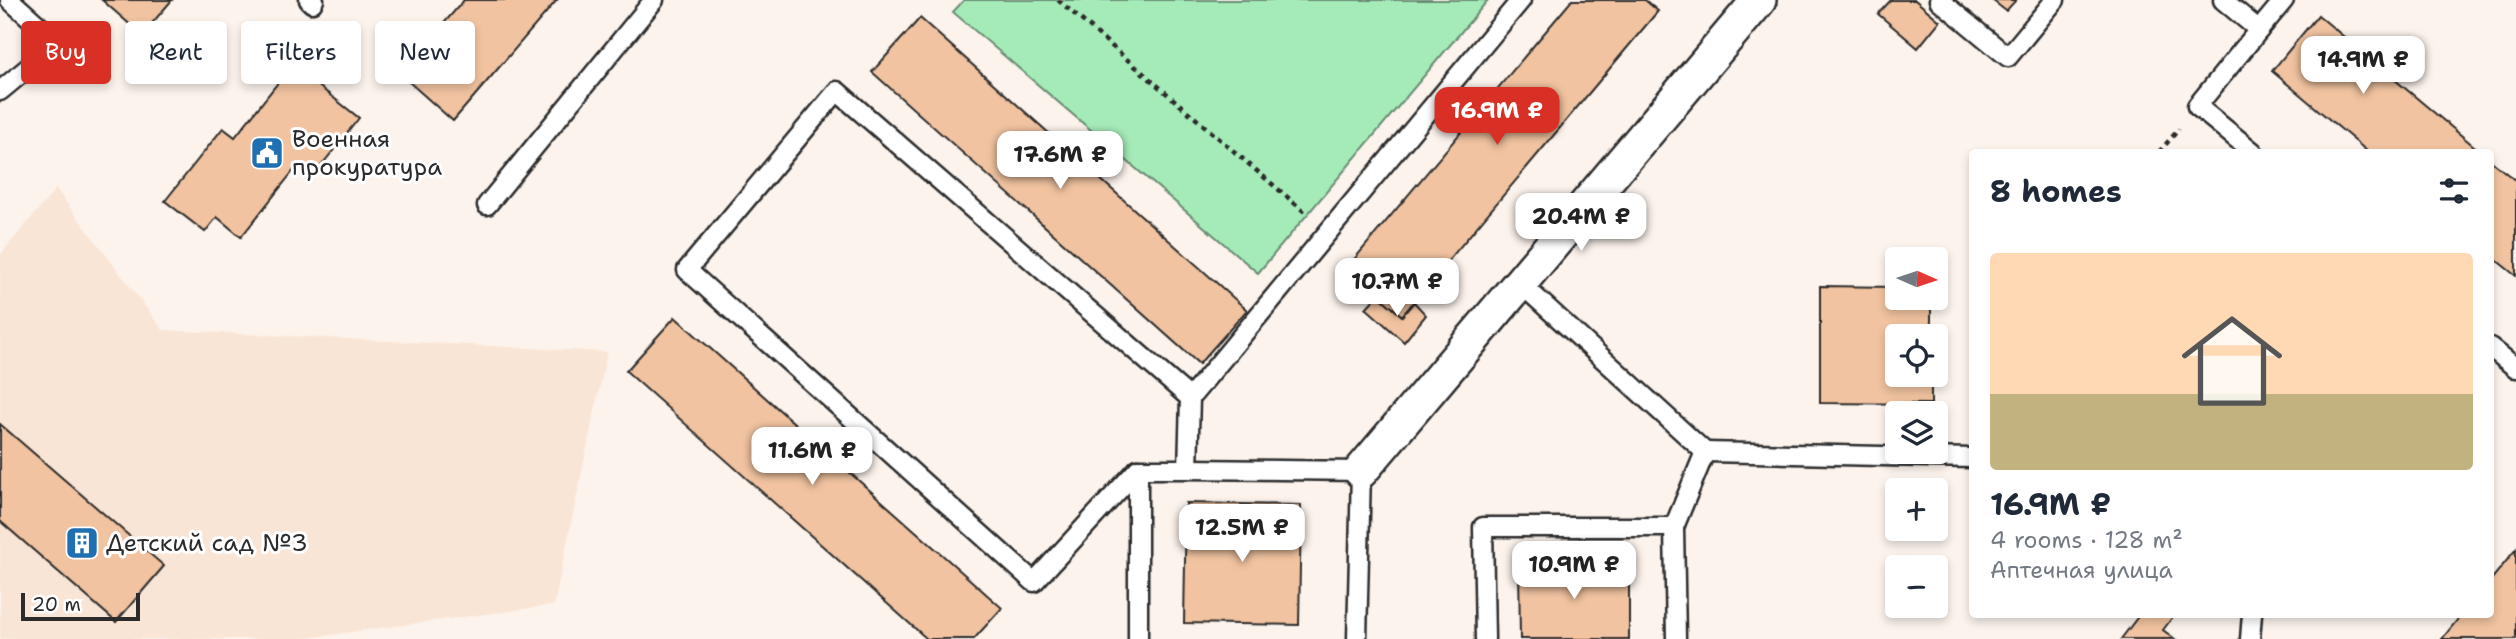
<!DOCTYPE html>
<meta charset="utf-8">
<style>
:root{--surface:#fff;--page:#f6f6f7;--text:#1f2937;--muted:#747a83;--line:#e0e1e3;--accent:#d93025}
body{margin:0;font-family:"Shantell Sans",sans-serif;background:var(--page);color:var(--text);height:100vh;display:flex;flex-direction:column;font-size:26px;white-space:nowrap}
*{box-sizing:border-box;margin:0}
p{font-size:23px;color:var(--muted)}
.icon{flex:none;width:38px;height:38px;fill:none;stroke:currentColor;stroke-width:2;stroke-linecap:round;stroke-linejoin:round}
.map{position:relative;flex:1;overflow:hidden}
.side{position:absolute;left:1969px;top:149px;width:525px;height:469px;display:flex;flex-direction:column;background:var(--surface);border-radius:7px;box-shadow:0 4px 10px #0003}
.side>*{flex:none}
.banner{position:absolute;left:21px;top:21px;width:665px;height:63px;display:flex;gap:14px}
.needle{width:46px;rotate:93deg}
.fabs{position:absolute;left:1885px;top:247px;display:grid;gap:14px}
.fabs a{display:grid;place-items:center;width:63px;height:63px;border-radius:7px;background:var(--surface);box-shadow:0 4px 10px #0003;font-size:35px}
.scale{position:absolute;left:21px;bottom:18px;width:119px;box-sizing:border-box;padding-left:7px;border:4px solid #2b2b2b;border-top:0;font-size:19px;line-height:24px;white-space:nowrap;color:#2b2b2b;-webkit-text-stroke:5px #fff;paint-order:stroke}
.price{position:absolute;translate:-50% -60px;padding:0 16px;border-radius:14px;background:#fff;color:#222;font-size:23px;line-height:46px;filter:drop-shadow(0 2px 4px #0008)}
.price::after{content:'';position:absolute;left:50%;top:42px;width:21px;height:16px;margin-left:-10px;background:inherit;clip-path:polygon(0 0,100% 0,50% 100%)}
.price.on{background:var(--accent);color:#fff}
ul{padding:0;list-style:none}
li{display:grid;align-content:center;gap:14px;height:371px;padding:0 21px}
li+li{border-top:2px solid var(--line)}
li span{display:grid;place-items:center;height:217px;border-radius:7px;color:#555}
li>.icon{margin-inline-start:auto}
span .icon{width:126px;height:126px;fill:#fffc;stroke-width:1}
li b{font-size:30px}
h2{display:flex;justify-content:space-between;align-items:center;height:84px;padding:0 21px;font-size:30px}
.chip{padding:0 24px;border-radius:7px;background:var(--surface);box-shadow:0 4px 10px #0003;font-size:24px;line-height:63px}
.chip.on{background:var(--accent);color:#fff}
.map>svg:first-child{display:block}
</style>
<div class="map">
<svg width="2516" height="639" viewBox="0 0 2516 639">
<rect width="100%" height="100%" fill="#fcf3ec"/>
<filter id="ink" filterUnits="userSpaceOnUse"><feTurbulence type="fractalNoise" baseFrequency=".0143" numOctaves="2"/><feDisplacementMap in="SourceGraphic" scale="14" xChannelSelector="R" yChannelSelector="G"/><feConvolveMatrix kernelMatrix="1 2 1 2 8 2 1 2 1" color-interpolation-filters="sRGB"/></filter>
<g filter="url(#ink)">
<path fill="#f9e5d5" d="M56 189 163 330 607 352 554 605 299 639H0V255Z"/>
<path fill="#a5ebb8" stroke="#688b72" stroke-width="2" d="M964 0H1488L1258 273 953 12Z"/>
<g fill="#f1c3a0" stroke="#2b2b2b" stroke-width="2">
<path d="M102 0H172L142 35Z"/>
<path d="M464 0H557L453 121 400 74Z"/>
<path d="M1572 0H1645L1658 11 1402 316 1346 269Z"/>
<path d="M1891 0H1915L1940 21 1918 48 1878 14Z"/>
<path d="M1992 0H2016L2006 11Z"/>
<path d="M2318 15 2481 152H2368L2272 71Z"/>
<path d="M920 18 1247 310 1199 364 872 72Z"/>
<path d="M292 65 359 118 309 181 295 169 241 237 217 217 205 232 165 201 223 128 235 137Z"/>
<path d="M2490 160 2516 181V276L2490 255Z"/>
<path d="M1820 286 1897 287V298H1931V336H1897V374H1931V404L1820 403Z"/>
<path d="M1378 295 1402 316 1414 302 1426 315 1404 342 1366 308Z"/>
<path d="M675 317 1002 608 974 639H927L626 371Z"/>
<path d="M0 424 164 566 116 622 0 521Z"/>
<path d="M1186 503 1301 505 1299 625 1184 623Z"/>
<path d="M2516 549V639H2442L2462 614H2490V581Z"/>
<path d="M1629 563V639H1520L1519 564Z"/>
<path d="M2140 614H2175L2163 630 2175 639H2121Z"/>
</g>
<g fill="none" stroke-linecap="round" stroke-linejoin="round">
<defs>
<g id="service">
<path d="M309 0 312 3 314 0"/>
<path d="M1939 0 2008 57 2055 0"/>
<path d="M2223 0 2259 30 2197 106 2253 152"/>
<path d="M2259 30 2284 0"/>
<path d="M0 91 58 43 10 0"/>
<path d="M487 205 654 0"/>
<path d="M1520 283 1705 452 1674 527 1676 639"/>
<path d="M2490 347 2516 368"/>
<path d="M1190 398 837 91 687 270 1034 582 1138 469H1188L1190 398 1521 0"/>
<path d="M1705 452 1972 458"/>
<path d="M1138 469V639"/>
<path d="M1188 469 1361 471 1357 639"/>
<path d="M1485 639 1483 527H1674"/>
<path d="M2250 639 2252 614"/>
</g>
<path id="minor" d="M1361 471 1759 0"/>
</defs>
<use href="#service" stroke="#2b2b2b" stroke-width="23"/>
<use href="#minor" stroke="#2b2b2b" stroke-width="38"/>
<g stroke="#2b2b2b" stroke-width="4.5" stroke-dasharray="5 5" stroke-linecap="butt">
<path d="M1058 0 1307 214"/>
<path d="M2159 152 2179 129"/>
</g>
<use href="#service" stroke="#fff" stroke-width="18"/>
<use href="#minor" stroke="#fff" stroke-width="33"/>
</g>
</g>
<defs>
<symbol id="civic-square" viewBox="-11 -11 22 22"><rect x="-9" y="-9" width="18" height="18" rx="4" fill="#1f6fb2" stroke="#fff"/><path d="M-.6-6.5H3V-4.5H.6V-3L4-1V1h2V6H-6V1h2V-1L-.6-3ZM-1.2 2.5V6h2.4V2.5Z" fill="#fff"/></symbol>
<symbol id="building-square" viewBox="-11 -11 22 22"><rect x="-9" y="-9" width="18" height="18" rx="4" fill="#1f6fb2" stroke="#fff"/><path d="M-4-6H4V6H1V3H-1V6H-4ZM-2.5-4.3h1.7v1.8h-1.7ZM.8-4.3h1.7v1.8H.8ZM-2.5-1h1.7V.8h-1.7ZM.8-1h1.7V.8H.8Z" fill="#fff"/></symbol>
</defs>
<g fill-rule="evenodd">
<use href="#civic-square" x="248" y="134" width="38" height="38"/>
<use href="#building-square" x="63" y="524" width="38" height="38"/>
</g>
<g text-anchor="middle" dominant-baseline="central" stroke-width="6" stroke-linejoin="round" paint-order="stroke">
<g font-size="24" fill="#2b2b2b" stroke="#fff" text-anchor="start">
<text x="292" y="139">Военная<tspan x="292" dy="28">прокуратура</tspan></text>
<text x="106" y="543">Детский сад №3</text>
</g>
</g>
</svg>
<div class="fabs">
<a><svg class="needle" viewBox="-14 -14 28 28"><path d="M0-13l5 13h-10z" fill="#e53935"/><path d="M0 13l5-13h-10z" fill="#747a83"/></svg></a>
<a><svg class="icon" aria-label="locate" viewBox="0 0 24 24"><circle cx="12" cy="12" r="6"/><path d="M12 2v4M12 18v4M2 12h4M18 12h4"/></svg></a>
<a><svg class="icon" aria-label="layers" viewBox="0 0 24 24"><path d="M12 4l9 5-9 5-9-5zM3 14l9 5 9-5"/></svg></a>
<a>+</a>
<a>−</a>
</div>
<div class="scale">20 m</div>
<b class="price" style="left:2363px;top:96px">14.9M ₽</b>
<b class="price on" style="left:1497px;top:147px">16.9M ₽</b>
<b class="price" style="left:1060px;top:191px">17.6M ₽</b>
<b class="price" style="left:1581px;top:253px">20.4M ₽</b>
<b class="price" style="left:1397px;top:318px">10.7M ₽</b>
<b class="price" style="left:812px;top:487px">11.6M ₽</b>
<b class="price" style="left:1242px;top:564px">12.5M ₽</b>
<b class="price" style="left:1574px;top:601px">10.9M ₽</b>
<div class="banner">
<a class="chip on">Buy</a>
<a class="chip">Rent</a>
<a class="chip">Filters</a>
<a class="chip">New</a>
</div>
<section class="side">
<h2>8 homes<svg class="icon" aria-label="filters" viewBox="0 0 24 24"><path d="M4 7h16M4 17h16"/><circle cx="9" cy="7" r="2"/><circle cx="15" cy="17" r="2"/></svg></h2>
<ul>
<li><span style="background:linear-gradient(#ffd9b3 65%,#c2b280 0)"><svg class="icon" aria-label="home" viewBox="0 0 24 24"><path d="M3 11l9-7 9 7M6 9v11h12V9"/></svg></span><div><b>16.9M ₽</b><p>4 rooms · 128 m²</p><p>Аптечная улица</p></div></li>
</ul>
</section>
</div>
